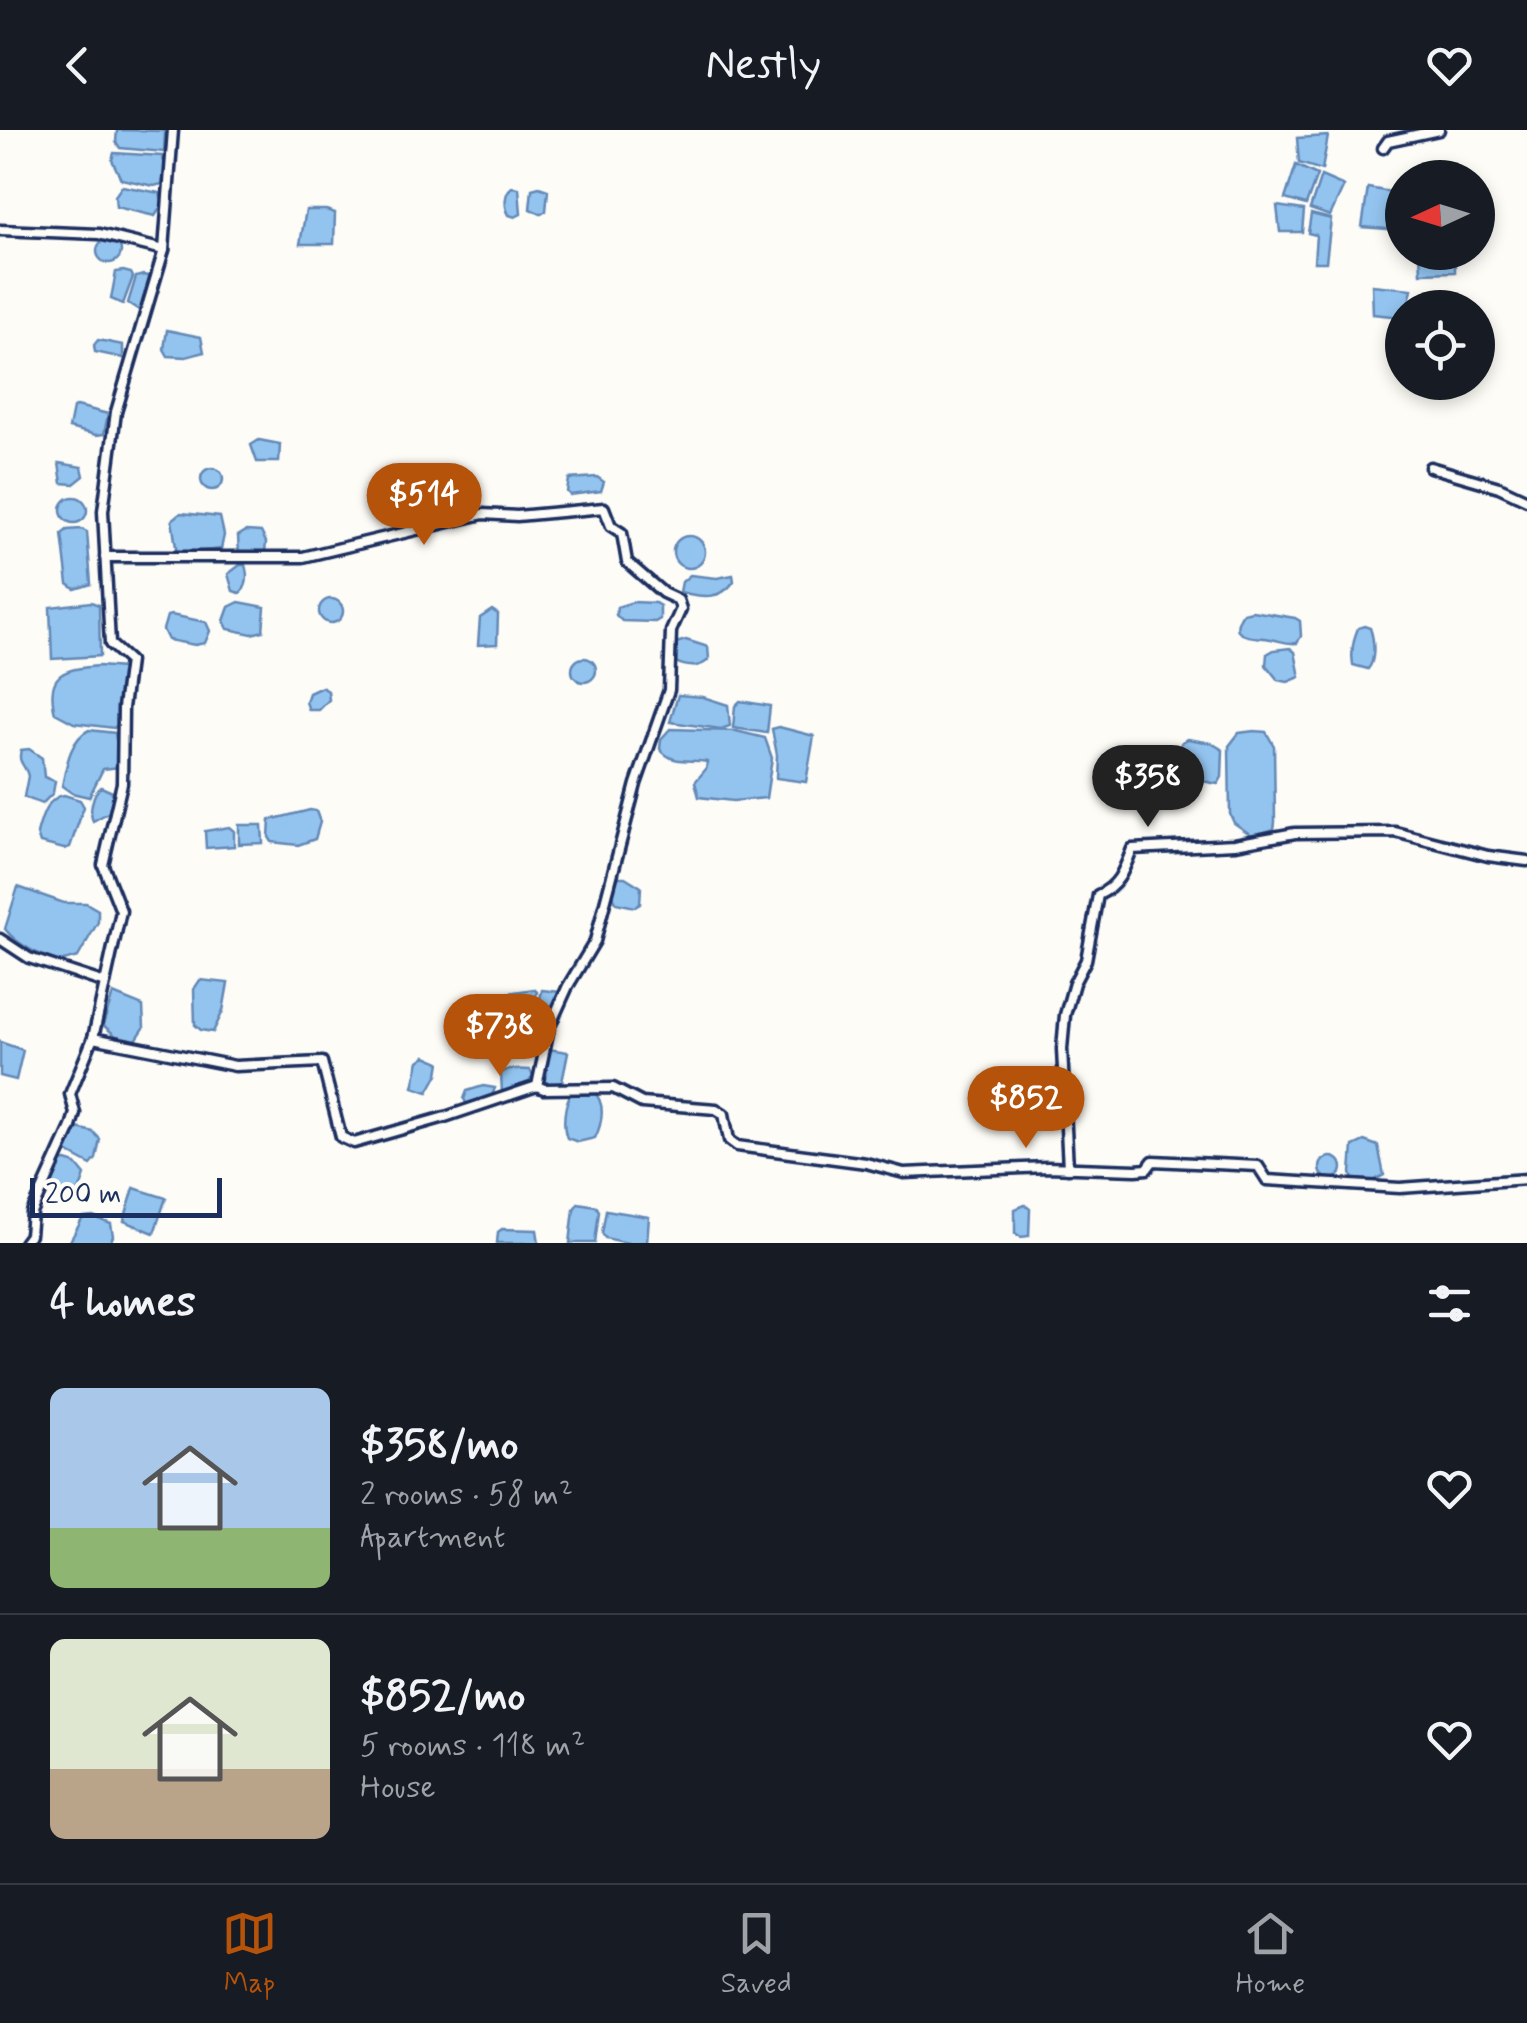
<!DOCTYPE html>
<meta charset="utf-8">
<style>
:root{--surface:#171b24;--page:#20242c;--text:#f1f3f6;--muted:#9ea1a6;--line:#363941;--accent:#b45309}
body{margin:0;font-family:Mynerve,sans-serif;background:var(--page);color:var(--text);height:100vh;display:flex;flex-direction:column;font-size:38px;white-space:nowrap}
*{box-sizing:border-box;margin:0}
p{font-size:32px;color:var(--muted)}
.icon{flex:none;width:55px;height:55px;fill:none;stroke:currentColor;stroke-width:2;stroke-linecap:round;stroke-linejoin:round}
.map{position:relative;height:1113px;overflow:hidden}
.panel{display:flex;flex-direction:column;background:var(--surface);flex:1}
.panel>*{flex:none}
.needle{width:65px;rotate:266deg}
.fabs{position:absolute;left:1385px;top:30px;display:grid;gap:20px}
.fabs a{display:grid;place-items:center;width:110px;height:110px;border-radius:50%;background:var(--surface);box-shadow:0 5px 15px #0003;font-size:50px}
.scale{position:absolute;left:30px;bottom:25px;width:192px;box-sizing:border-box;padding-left:10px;border:5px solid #1b2f5e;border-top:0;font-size:28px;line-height:35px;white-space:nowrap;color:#1b2f5e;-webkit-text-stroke:8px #fdfcf7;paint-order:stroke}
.price{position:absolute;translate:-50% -85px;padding:0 22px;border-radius:35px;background:var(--accent);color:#fff;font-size:32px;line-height:65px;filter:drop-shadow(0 2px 5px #0008)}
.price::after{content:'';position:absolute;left:50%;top:60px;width:30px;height:22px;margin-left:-15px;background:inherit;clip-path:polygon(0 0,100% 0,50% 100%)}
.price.on{background:#222;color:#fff}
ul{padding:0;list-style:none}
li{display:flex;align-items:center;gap:30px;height:250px;padding:0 50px}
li+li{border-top:2px solid var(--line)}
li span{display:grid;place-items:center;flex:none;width:280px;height:200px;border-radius:15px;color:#555}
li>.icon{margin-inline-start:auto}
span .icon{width:120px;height:120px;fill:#fffc;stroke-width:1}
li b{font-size:42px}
h2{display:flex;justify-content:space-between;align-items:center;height:120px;padding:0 50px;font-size:42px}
header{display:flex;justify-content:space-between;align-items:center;height:130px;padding:0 50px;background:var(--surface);font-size:45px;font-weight:600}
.tabs{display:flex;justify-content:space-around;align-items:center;height:140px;border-top:2px solid var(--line);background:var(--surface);font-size:28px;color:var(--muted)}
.tabs a{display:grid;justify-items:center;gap:5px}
.tabs .on{color:var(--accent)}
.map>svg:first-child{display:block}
</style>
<header><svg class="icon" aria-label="back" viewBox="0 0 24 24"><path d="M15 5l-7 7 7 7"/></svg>Nestly<svg class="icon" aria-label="heart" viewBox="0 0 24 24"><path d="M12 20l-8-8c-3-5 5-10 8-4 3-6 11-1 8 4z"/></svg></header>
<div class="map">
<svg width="1527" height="1113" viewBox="0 0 1527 1113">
<rect width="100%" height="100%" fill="#fdfcf7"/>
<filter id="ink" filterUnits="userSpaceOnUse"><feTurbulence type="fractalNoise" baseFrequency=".01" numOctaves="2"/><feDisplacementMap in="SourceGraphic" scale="20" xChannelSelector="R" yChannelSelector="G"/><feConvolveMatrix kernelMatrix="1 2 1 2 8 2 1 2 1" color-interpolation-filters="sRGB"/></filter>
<g filter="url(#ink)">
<g fill="#93c4ef" stroke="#6388b5" stroke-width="2.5">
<path d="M117 0 165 1 164 22 120 18 116 12Z"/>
<path d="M1328 6 1322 40 1299 33 1297 8Z"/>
<path d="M114 23 162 26 166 37 162 54 154 56 121 49 112 30Z"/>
<path d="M1296 35 1317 45 1306 75 1285 69Z"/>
<path d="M1321 46 1344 56 1330 86 1310 79Z"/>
<path d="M122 56 160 63 163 74 155 86 116 77 115 66Z"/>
<path d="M512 57 519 58 521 84 515 87 509 85C504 76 504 63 512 57Z"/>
<path d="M539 57 548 60 546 81 541 84 530 79 532 59Z"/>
<path d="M1368 58 1402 64 1400 100 1362 97Z"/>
<path d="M1277 76 1304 80 1302 102H1280Z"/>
<path d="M306 80H326L335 83 334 114H300Z"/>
<path d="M1311 84 1331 89 1326 132H1314L1316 105 1308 103Z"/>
<circle cx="109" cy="121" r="12"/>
<path d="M1420 123H1455V142L1421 143Z"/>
<path d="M123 141 131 143 133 147 123 174 111 169 116 142Z"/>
<path d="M143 145 153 147 142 182 128 173 136 147Z"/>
<path d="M1372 155 1412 159 1408 177 1402 178V187L1373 184Z"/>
<path d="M167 200 201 207 204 222 186 227 168 226 164 219Z"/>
<path d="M98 210 123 215V228L95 222 94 215Z"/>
<path d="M77 276 108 284 104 304 96 305 69 298 73 278Z"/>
<path d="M259 310 280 314 279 332H257L251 315Z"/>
<path d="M59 333 82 337 84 346 74 354 62 353Z"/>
<circle cx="212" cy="349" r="11"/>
<path d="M597 347 604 352 601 361 570 365 567 362 569 349Z"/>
<circle cx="74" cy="380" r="13"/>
<path d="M181 383 220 387 224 405 221 419 177 424 172 390Z"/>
<path d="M81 399 87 402 91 454 75 459 68 454 62 404 67 400Z"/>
<path d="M246 401 261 402 266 412 265 422 239 424 238 406Z"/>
<circle cx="689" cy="422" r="16"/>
<path d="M240 435H245C248 445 248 456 240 463L233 461 228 444Z"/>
<path d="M690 445 717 448 733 445 734 451C721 471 700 467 680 462L682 452Z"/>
<circle cx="331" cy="481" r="12"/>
<path d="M91 472 99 475 100 526 52 529 50 477Z"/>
<path d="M239 472 265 477 263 501 252 504 228 499 224 491 229 477Z"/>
<path d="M633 472 655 473 660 476V489L655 492 622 491 616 485 617 477Z"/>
<path d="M492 480 498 484 497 514 478 515 480 488Z"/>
<path d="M1252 481 1295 488 1300 491 1301 506 1297 513C1287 514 1281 511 1271 509 1254 506 1225 510 1243 483Z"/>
<path d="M171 485 206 492 210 501 205 513 195 515 168 510 163 500 167 486Z"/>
<path d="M1364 496 1370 498C1374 509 1376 530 1368 539L1353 535C1351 523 1353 510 1358 498Z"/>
<path d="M686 510 708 517 709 529C701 539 685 537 676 532V513Z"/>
<path d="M1290 518 1295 522 1300 547 1288 552 1278 550 1266 535 1267 524 1274 520Z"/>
<circle cx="584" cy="540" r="12"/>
<path d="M98 536 123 538 118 594 114 598 74 593 55 583C45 543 64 539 98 536Z"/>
<path d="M322 557 328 561 329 570 319 580H309L306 572 309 563Z"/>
<path d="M678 565 703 567 728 575 730 596 721 599 670 592Z"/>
<path d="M740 571 770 576 767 603 733 598 735 576Z"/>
<path d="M779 597 814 606 806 652 776 648 777 625 772 599Z"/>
<path d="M670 599 736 601 765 608 772 628 766 668 733 671 699 667 695 652 706 639 707 632C691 628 673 636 660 619L661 609Z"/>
<path d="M89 600 115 603 120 637 103 639 89 667 72 663 62 656C66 637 70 609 89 600Z"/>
<path d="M1254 601 1266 602 1274 616 1275 692 1274 699 1253 706 1234 693 1230 684 1229 616 1239 603Z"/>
<path d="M1188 609 1211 613 1223 620 1222 647 1218 654 1181 647C1174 634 1174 625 1182 612Z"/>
<path d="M29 619 42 628 44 647 55 651 53 663 42 674 24 667 28 646C26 635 17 634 21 620Z"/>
<path d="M101 657 117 664 113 680 93 691C89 683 92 663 101 657Z"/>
<path d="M64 665 80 670 84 677 70 717 64 719 40 713 37 704C41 689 46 668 64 665Z"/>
<path d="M310 680 316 681 320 692 315 709 298 715 272 712 269 707 270 690Z"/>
<path d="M239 695H262L263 713 239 714Z"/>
<path d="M229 697 234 701V716L206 718 205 701Z"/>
<path d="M616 747H625L641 757 640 774 635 777 616 773 611 759Z"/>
<path d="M18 757 64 773H86L98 780V792L78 827 60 832C40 825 18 816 5 799Z"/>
<path d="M200 850 228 853 223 881 213 902 201 900 195 895 194 859Z"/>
<path d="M534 859 537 862 532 881 512 882 505 876 507 863Z"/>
<path d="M542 860 561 862 551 885 541 882 538 877Z"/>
<path d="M113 864 143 876 144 898 136 910 116 906 103 895Z"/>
<path d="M459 879 492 880 499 885 496 900 487 906 459 902Z"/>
<path d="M0 912 23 920 16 950 0 946Z"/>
<path d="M548 919 568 922 562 952 547 956 543 953Z"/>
<path d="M426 926 440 932 438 944 428 962 413 957 419 931Z"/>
<path d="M509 939 530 940 533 946 528 953 502 963 501 943Z"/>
<path d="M483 956 495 958 491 968 467 975 464 969 467 961Z"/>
<path d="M592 961C607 971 602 994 595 1008L578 1012 567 1008C562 996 564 973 572 962Z"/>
<path d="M77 998 93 1002 100 1009 96 1029 91 1035 65 1021Z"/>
<path d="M1364 1011 1378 1016 1384 1045 1369 1053H1354L1351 1043 1353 1016Z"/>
<circle cx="1331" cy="1038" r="11"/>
<path d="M66 1031 76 1034 85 1045 77 1067H70L52 1055 61 1032Z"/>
<path d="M134 1058 166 1068 154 1103 124 1091Z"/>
<path d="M578 1073 596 1076 599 1081 595 1113H570L574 1079Z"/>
<path d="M1025 1075 1030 1079 1029 1106 1021 1107 1015 1103V1079Z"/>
<path d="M606 1080 649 1087 647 1112 628 1113 605 1108 602 1103Z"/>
<path d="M93 1087 111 1094 113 1106 110 1113H69L83 1088Z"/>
<path d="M502 1099 537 1100 539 1113H497L498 1102Z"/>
</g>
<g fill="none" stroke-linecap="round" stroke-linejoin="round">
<defs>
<g id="minor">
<path d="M1383 18 1388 11 1439 0"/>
<path d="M0 100 99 104 164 120"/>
<path d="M1430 337 1499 357 1527 370"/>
<path d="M0 809 29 828 105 853"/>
<path d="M93 908 235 936 322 932 341 1007 354 1013 445 987 537 956 549 898 568 856 595 811 636 654 669 560 671 501 681 479 678 470 663 463 627 432 622 403 611 396 604 378 517 386 483 384 303 427H105"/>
<path d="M537 956 544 959 613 958 642 973 716 979 724 984 729 1010 737 1016 866 1033 904 1043 1047 1037 1136 1040 1147 1039 1153 1031 1258 1036 1267 1050 1400 1058 1527 1049"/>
<path d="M1068 1038 1062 919 1065 885 1074 853 1086 830 1098 765C1119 756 1124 740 1132 719L1235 714 1295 703 1395 702 1488 726 1527 731"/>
<path d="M24 1113 30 1105 32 1083 71 997 75 983 70 964 93 908 121 781 103 735 122 653 123 578 129 531 110 514 103 381 116 282 164 120 173 0"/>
</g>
</defs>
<use href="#minor" stroke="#1b2f5e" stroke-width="15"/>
<use href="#minor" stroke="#fdfcf7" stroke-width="8"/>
</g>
</g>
</svg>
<div class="fabs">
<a><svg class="needle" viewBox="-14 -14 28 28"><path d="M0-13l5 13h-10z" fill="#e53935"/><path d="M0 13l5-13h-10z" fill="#9ea1a6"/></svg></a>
<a><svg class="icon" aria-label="locate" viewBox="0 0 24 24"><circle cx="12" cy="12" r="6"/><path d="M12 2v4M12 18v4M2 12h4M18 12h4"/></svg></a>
</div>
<div class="scale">200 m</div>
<b class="price" style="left:424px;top:418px">$514</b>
<b class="price on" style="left:1148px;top:700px">$358</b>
<b class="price" style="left:500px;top:949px">$738</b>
<b class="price" style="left:1026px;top:1021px">$852</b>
</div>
<section class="panel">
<h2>4 homes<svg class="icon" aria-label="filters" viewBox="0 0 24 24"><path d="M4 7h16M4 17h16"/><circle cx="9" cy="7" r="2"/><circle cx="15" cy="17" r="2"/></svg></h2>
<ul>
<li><span style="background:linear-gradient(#a9c7e8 70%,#8fb573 0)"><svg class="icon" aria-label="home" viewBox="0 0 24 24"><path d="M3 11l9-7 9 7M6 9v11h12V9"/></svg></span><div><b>$358/mo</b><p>2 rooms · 58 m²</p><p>Apartment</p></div><svg class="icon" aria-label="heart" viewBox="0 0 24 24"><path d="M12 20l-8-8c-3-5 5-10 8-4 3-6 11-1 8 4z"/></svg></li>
<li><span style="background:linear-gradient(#dfe7d0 65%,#b9a48a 0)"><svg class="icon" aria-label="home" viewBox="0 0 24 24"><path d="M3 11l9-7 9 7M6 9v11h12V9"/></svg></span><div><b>$852/mo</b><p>5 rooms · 118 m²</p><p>House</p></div><svg class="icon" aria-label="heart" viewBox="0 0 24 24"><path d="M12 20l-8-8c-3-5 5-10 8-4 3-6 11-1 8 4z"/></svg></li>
</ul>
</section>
<nav class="tabs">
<a class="on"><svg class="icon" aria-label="map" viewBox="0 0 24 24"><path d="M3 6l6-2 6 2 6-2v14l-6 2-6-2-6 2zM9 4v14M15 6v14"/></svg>Map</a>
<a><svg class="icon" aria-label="saved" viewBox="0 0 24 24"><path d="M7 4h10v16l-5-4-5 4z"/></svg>Saved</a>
<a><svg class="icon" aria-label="home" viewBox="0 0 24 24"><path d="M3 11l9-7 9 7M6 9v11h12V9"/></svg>Home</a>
</nav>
